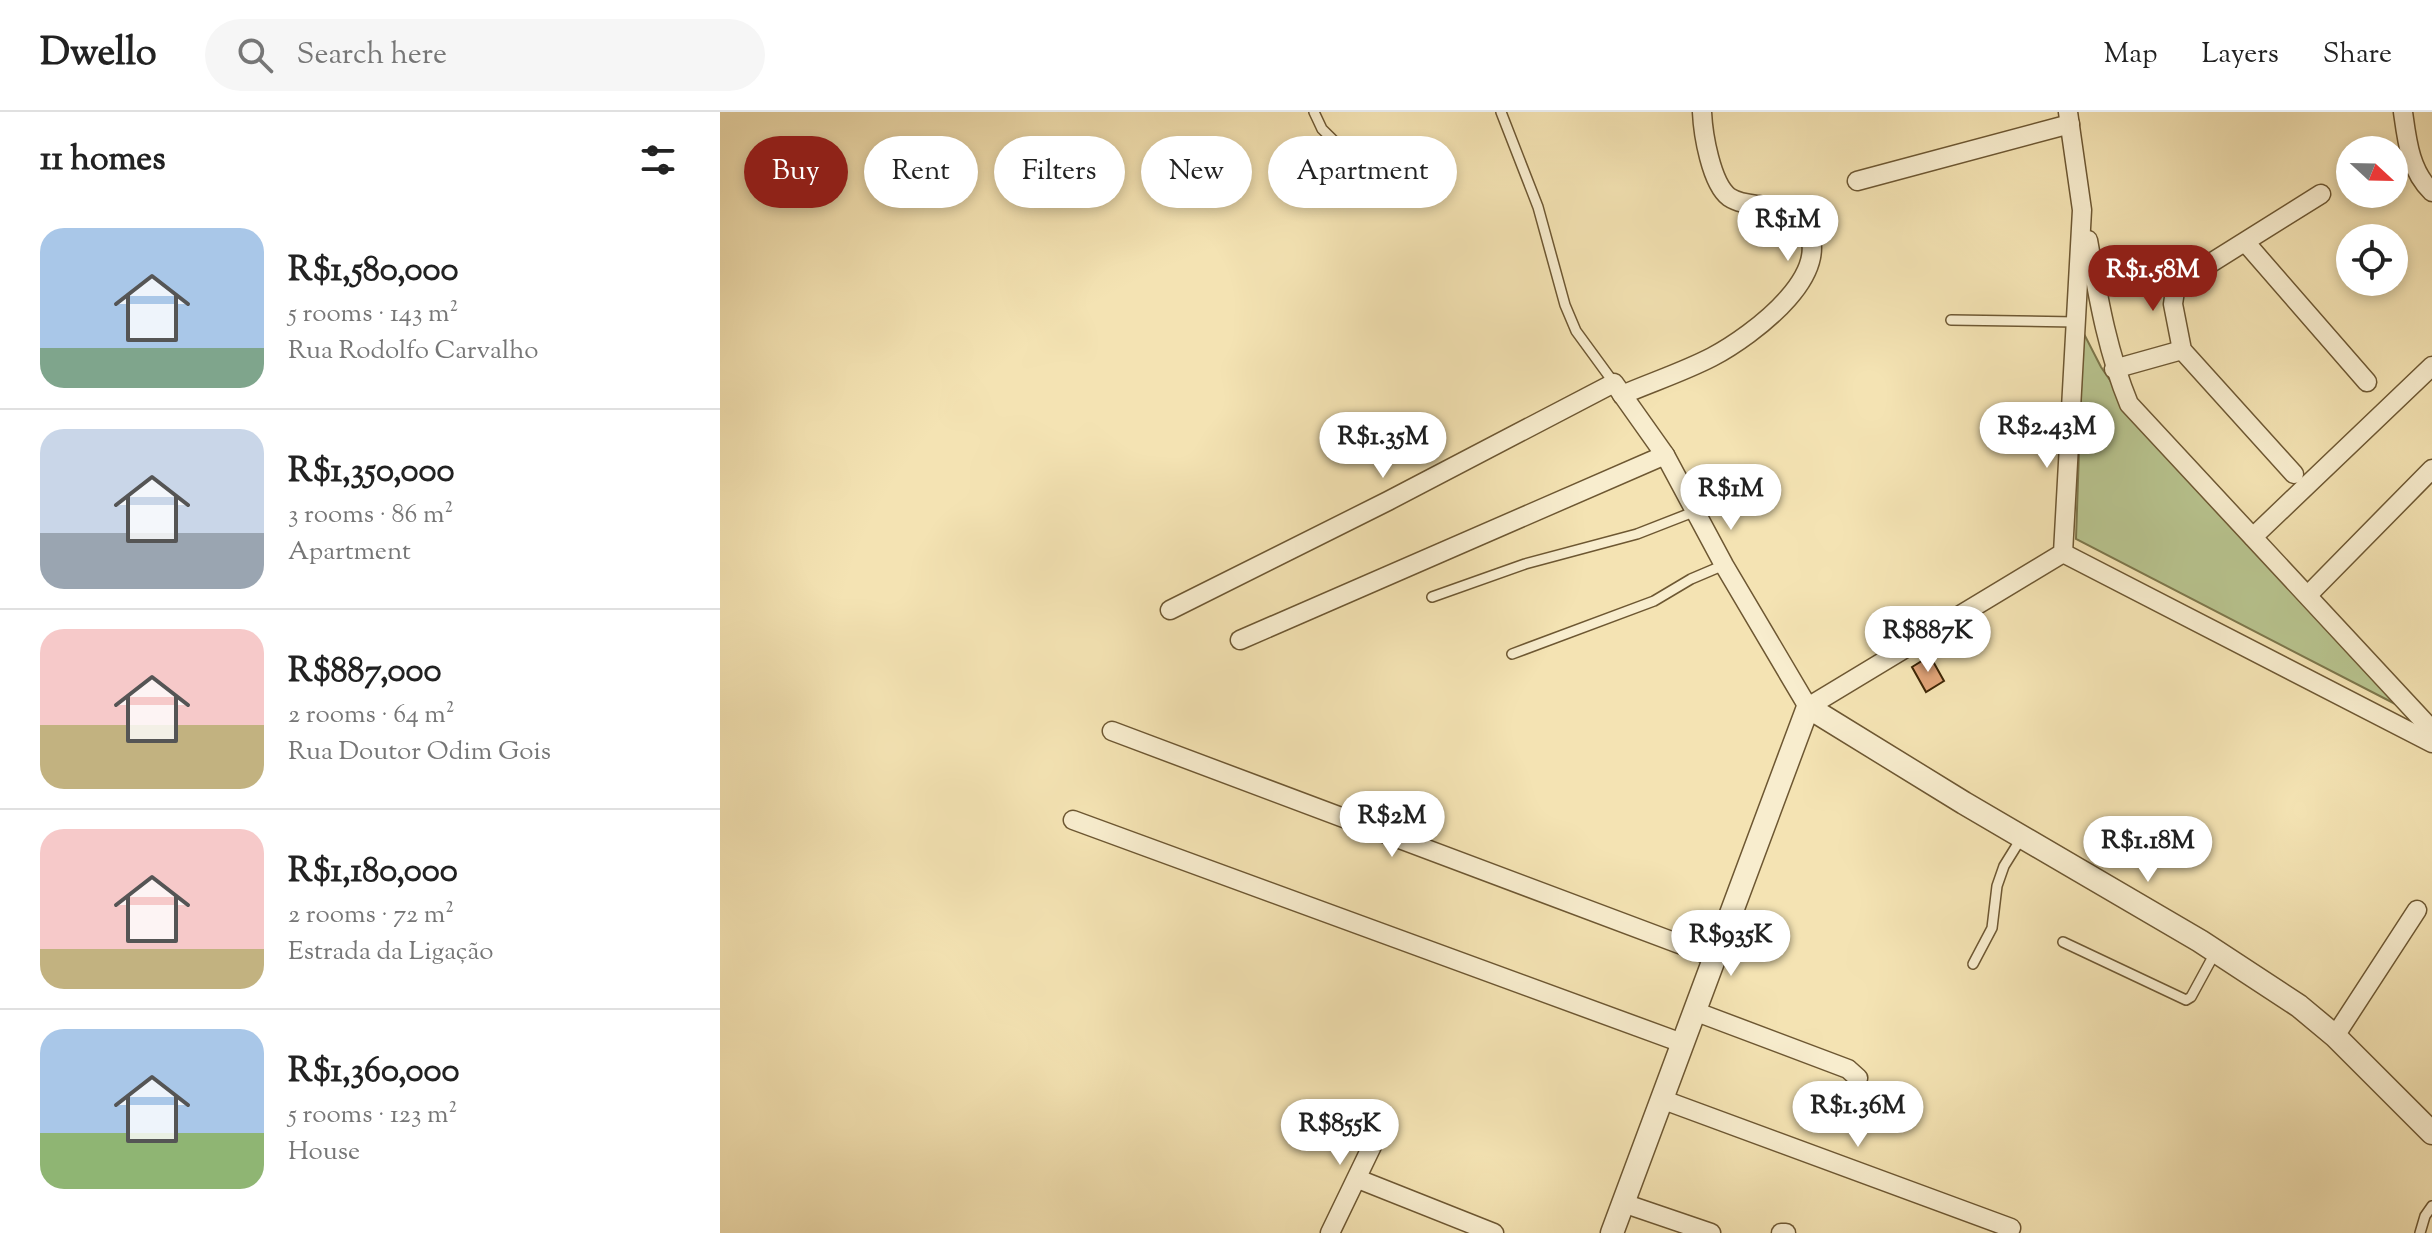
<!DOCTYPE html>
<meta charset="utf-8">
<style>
:root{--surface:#fff;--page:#f6f6f6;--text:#222;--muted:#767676;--line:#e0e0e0;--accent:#8f2418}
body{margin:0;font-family:"Sorts Mill Goudy",serif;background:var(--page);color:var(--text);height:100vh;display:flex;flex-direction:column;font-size:30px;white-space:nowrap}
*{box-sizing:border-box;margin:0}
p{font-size:26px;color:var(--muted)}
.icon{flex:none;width:44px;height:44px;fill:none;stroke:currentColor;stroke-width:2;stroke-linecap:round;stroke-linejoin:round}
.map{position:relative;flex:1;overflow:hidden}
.sheet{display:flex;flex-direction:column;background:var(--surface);width:720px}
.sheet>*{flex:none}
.hud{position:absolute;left:24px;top:24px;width:760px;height:72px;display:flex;gap:16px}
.needle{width:52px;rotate:112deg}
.tools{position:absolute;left:1616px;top:24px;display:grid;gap:16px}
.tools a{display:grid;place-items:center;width:72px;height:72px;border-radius:50%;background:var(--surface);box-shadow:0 4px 12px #0003;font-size:40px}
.price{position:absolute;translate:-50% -68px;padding:0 18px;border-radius:28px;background:#fff;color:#222;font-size:26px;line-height:52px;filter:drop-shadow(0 2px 4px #0008)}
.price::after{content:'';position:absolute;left:50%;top:48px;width:24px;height:18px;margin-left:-12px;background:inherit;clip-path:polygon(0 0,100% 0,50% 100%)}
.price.selected{background:var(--accent);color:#fff}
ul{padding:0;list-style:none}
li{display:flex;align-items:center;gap:24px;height:200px;padding:0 40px}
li+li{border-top:2px solid var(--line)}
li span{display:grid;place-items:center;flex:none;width:224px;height:160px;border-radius:24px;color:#555}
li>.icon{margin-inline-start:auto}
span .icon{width:96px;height:96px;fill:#fffc;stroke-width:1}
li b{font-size:34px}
h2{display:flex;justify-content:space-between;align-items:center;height:96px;padding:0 40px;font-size:34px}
.pill{padding:0 28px;border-radius:36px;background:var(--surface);box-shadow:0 4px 12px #0003;font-size:28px;line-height:72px}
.pill.selected{background:var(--accent);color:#fff}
header{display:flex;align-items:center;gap:48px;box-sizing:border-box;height:112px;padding:0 40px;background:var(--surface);border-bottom:2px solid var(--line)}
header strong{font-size:38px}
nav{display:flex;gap:44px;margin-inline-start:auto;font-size:28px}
.search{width:560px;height:72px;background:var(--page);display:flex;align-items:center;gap:20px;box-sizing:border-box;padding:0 28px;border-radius:44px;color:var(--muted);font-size:30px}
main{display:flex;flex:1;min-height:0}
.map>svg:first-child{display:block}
</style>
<header>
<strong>Dwello</strong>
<div class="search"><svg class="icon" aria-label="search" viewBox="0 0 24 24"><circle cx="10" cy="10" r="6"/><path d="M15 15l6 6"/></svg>Search here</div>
<nav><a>Map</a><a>Layers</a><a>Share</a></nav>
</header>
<main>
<section class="sheet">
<h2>11 homes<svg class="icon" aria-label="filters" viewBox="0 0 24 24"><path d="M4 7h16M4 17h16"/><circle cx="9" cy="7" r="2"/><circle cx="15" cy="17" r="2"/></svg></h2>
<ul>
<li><span style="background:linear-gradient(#a9c7e8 75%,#7fa58c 0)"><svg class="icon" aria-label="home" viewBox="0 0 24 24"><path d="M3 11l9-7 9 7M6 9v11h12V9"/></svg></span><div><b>R$1,580,000</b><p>5 rooms · 143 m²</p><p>Rua Rodolfo Carvalho</p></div></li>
<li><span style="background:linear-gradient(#c9d6e8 65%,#9aa5b1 0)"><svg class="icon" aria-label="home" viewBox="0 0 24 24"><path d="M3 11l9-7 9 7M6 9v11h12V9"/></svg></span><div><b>R$1,350,000</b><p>3 rooms · 86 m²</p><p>Apartment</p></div></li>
<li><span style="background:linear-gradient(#f6c9c9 60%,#c2b280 0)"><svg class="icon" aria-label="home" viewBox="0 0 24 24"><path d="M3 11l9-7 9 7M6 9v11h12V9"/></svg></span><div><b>R$887,000</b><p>2 rooms · 64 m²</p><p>Rua Doutor Odim Gois</p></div></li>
<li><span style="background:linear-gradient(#f6c9c9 75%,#c2b280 0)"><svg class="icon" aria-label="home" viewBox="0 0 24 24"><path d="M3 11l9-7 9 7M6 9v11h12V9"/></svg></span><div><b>R$1,180,000</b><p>2 rooms · 72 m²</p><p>Estrada da Ligação</p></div></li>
<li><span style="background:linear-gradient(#a9c7e8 65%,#8fb573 0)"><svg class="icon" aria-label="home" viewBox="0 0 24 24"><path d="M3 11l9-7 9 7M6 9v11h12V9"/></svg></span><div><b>R$1,360,000</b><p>5 rooms · 123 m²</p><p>House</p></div></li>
</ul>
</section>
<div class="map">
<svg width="1712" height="1121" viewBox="0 0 1712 1121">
<rect width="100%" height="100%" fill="#f4e3b3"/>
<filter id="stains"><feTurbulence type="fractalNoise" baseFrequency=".0025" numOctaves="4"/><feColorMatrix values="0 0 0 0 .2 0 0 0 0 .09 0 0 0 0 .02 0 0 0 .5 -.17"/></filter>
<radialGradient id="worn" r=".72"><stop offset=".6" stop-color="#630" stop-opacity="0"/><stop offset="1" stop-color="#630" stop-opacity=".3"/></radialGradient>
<path fill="#b8c48f" stroke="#7c764b" stroke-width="2" d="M1363 220 1381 255 1418 309 1685 597 1356 427Z"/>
<path fill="#e1a478" stroke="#402807" stroke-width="2" d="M1210 544 1224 569 1206 580 1192 555Z"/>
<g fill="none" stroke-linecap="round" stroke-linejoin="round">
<defs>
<g id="service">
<path d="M594 0 602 17 671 85"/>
<path d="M781 0 818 95 845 193 856 219 894 271"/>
<path d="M1231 208 1356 210"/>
<path d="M712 485 805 452 917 422 976 399"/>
<path d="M792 542 934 489 971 467 1004 453"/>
<path d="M1343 830 1466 888 1471 885 1496 839"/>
<path d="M1253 852 1272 816 1277 774 1284 754 1302 725"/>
<path d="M1700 1121 1705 1104 1712 1094"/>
</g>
<g id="minor">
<path d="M1683 0C1687 29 1690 59 1712 80"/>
<path d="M1137 69 1350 12"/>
<path d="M1368 128C1378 184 1387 239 1409 292L1712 618"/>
<path d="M1526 131 1647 270"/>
<path d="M1394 257 1462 238"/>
<path d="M902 283C932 270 963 260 992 245 1030 225 1128 155 1078 105 1068 95 1052 95 1038 93 1029 92 1018 91 1009 85 991 71 983 22 982 0"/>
<path d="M1574 362 1462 238 1453 192 1455 179 1462 169 1601 82"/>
<path d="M1533 425 1712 254"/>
<path d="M1343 441 1712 631"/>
<path d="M1588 483 1712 357"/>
<path d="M450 498 668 389 894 271 945 343 1004 453 1088 595 1343 441 1362 98 1348 0"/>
<path d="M520 528 945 343"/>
<path d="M392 619 994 845"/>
<path d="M353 708 962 931"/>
<path d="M974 899 1128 957 1138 966 1133 983"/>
<path d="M1615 924 1697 798"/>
<path d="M941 987 1291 1116"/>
<path d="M638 1067 774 1121"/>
<path d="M903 1091 991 1121"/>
<path d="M610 1121 665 1007"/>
<path d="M1061 1121H1066"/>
</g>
<path id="tertiary" d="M892 1121 1088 595 1244 691 1480 829 1579 894 1615 924 1712 1021"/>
</defs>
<use href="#service" stroke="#6d5732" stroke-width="12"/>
<use href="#minor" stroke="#6d5732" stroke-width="21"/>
<use href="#tertiary" stroke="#6d5732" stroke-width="25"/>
<use href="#service" stroke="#f8edce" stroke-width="9"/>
<use href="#minor" stroke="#f8edce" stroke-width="18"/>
<use href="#tertiary" stroke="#f8edce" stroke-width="22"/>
</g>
<rect width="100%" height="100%" filter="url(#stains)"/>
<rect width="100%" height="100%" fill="url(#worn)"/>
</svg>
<div class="tools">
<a><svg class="needle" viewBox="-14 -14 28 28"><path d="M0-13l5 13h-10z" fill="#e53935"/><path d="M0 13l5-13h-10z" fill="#767676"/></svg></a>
<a><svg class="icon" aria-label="locate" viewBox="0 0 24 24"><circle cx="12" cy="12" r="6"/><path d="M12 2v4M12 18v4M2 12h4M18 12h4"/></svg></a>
</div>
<b class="price" style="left:1068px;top:151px">R$1M</b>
<b class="price selected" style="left:1433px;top:201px">R$1.58M</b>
<b class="price" style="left:1327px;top:358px">R$2.43M</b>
<b class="price" style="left:663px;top:368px">R$1.35M</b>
<b class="price" style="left:1011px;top:420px">R$1M</b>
<b class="price" style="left:1208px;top:562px">R$887K</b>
<b class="price" style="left:672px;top:747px">R$2M</b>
<b class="price" style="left:1428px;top:772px">R$1.18M</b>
<b class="price" style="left:1011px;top:866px">R$935K</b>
<b class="price" style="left:1138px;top:1037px">R$1.36M</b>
<b class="price" style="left:620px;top:1055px">R$855K</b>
<div class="hud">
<a class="pill selected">Buy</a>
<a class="pill">Rent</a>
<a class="pill">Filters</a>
<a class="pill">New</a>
<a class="pill">Apartment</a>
</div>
</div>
</main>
